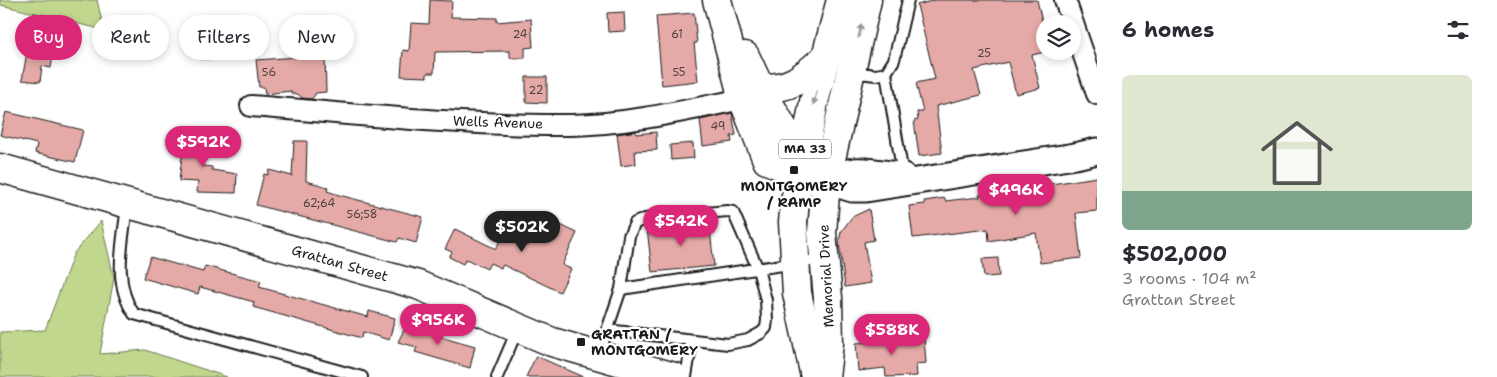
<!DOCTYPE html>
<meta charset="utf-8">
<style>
:root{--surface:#fff;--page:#f2f2f3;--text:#2b2b33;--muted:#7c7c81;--line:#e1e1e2;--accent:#db2777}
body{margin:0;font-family:"Shantell Sans",sans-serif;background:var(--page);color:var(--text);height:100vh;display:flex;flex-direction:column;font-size:19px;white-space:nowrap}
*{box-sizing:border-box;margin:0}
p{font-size:16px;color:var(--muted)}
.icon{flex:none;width:28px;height:28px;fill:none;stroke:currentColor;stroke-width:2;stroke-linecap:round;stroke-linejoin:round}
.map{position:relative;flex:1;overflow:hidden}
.side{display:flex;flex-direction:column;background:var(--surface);width:400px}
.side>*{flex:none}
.guide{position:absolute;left:15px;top:15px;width:475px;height:45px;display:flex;gap:10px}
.buttons{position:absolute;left:1036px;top:15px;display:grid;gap:10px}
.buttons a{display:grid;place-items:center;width:45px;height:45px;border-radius:50%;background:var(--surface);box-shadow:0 2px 8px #0003;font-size:25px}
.price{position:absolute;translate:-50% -42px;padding:0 11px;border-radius:18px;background:var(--accent);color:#fff;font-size:16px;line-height:32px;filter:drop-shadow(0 1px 2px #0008)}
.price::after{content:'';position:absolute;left:50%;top:30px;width:15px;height:11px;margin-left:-8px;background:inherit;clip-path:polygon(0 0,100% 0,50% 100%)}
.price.on{background:#222;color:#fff}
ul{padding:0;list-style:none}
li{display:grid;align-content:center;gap:10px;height:265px;padding:0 25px}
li+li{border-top:1px solid var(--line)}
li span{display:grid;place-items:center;height:155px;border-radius:8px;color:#555}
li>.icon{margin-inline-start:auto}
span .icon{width:90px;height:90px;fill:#fffc;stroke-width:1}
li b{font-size:21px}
h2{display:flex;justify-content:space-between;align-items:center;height:60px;padding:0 25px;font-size:21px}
.tag{padding:0 18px;border-radius:22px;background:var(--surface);box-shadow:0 2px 8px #0003;font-size:18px;line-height:45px}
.tag.on{background:var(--accent);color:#fff}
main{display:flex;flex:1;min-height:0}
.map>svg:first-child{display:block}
</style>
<main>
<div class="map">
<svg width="1097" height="377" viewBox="0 0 1097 377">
<rect width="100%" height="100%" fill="#fff"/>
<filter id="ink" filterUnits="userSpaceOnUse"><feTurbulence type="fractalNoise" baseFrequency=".02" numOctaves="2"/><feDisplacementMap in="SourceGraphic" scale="10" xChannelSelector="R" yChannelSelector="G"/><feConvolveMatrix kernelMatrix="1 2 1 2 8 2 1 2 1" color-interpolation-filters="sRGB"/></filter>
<g filter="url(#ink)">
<g fill="#c0d78d" stroke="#6e7a54">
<path d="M0 0H97L104 30 1 5Z"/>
<path d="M101 221 114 278 100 354 145 350 227 377H0V332L45 330 74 253Z"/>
</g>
<g fill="#e5aaa7" stroke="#1c1c1c">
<path d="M430 0 452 1 451 17 497 18V22L531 19 533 47 525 48V58H510V51L435 52 434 73H427V77L401 76 403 50 409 51 411 23 429 24Z"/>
<path d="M935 0H1037L1045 34V52L1032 55 1040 88 1016 94 1008 62 974 70 981 95 936 106 942 153 919 156 914 121 918 120 917 112H923L916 83 935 79 917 5Z"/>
<path d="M624 12 625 31 608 32 607 13Z"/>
<path d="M34 13 55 17 50 42H55L51 68 42 66 40 82 22 80Z"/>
<path d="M694 13 697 43H694L698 81 662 85 656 16Z"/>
<path d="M215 20V26H227V53H218V59H201V21Z"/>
<path d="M325 55 326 92 316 93 312 99 302 98 298 94H291V91L265 94 264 87H259L256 60Z"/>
<path d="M526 77H547V103L526 102Z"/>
<path d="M6 112 83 130 75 162 35 153 37 144 0 135Z"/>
<path d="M732 113 736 135 731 136 732 142 703 146 700 120Z"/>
<path d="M636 131V134L656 132 657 150 635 151 636 164 621 166 617 134Z"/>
<path d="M185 132 206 135 203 166 212 167V170L237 174 236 193 197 192 198 182 179 181Z"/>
<path d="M294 141H307L306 181 328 187 327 191 339 195 423 217 416 243 399 238 397 242 256 205 264 174 268 175 269 170 292 176Z"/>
<path d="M693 143 694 158 671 160 670 145Z"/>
<path d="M1097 177V211L1076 213 1081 258 1040 263 1036 233 989 241 988 229 913 238 909 206 925 204 924 201 945 198V201L980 197 979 195Z"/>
<path d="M869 209 874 240 864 242 871 283 845 287 839 242 841 232 852 217Z"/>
<path d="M542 216 577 233 562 265 571 269 560 292 503 265 501 268 490 263 487 269 466 259 463 264 449 257 452 252 445 249 455 229 496 249 503 234 528 246Z"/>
<path d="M709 221 714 266 652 272 647 228Z"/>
<path d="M150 257 203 272 205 266 261 281 259 287 368 317 369 311 395 318 389 340 363 332 362 338 253 307 254 302 200 287 198 294 143 278Z"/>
<path d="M998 258 999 276 984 277 982 259Z"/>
<path d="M408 322 423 326 422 331 475 346 470 368 415 352 417 347 398 342Z"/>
<path d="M924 338 926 363 916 364 917 376 886 377 885 368 858 371 856 343Z"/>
<path d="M536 356 584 377H526Z"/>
</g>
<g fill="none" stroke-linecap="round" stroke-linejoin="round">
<defs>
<g id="service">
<path d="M851 72 876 75 886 73 894 60 908 0"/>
<path d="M886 73 903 175"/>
<path d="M127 206C123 242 112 282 134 314L362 377"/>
<path d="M621 289 823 259"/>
<path d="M599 354 621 289 629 236 635 223 645 219 727 211 733 212 758 269 766 300 767 320 766 328 761 333 748 340 728 344 607 330"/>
<path d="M497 377 518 328"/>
<path d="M686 377 692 340"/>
</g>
<g id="minor">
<path d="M1065 0 1097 94"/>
<path d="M251 106C357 114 465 126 571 125 629 124 687 110 743 99"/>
</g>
<g id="tertiary">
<path d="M826 181 852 189H866L1075 156 1097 151"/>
<path d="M826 181C856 164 871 172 903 176"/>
</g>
<g id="secondary">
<path d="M717 0 743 99 767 160 801 174 822 180"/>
<path d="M745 56 760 88 786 133 801 174"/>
<path d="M760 88C792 89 802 78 825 58"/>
<path d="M0 168 418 285 552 342 674 377"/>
</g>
<g id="primary">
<path d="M815 377 797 293 793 222 795 201 814 102 841 0"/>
<path d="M825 377 829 343 828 298 822 233 826 181 867 0"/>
</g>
</defs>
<use href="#service" stroke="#1c1c1c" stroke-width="14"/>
<use href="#minor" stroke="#1c1c1c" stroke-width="24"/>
<use href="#tertiary" stroke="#1c1c1c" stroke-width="29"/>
<use href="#secondary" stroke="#1c1c1c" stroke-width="31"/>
<use href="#primary" stroke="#1c1c1c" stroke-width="31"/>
<use href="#service" stroke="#fff" stroke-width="10"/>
<use href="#minor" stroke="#fff" stroke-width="20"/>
<use href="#tertiary" stroke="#fff" stroke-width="25"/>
<use href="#secondary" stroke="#fff" stroke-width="28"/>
<use href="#primary" stroke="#fff" stroke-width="28"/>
</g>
<defs><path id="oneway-solid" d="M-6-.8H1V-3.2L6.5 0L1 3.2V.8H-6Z" transform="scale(1.25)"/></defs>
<g fill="#999">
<use href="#oneway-solid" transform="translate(860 31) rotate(-76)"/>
<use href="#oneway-solid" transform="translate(815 98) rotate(104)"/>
</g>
</g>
<g fill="#1c1c1c" stroke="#fff" stroke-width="2">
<rect x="789" y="165" width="10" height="10" rx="2.5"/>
<rect x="576" y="337" width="10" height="10" rx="2.5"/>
</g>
<g text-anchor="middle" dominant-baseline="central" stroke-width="4.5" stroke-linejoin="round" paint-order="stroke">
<g font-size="11" fill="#4e403f">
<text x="520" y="34">24</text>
<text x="677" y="34">61</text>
<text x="984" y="53">25</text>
<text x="269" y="72">56</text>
<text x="679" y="72">55</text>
<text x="536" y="90">22</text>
<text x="718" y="126">49</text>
<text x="319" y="203">62;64</text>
<text x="362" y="214">56;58</text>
</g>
<rect fill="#fff" stroke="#606060" stroke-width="1" x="779" y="139.5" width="52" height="19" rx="4"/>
<g font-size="12" font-weight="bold" fill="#1c1c1c">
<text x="805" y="149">MA 33</text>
</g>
<g font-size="14" fill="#1c1c1c" stroke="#fff">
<text transform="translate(498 122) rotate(2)">Wells Avenue</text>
<text transform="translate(340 263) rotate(16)">Grattan Street</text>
<text transform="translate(826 276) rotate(-93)">Memorial Drive</text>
</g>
<g font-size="14" font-weight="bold" fill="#1c1c1c" stroke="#fff">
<text x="794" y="186">MONTGOMERY<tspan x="794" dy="16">/ RAMP</tspan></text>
<text x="591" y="334" text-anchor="start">GRATTAN /<tspan x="591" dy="16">MONTGOMERY</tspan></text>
</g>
</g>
</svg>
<div class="buttons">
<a><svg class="icon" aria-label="layers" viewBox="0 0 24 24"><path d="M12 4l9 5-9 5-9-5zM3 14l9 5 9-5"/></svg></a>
</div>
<b class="price" style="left:203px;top:168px">$592K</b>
<b class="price" style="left:1016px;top:216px">$496K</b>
<b class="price" style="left:681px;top:247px">$542K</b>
<b class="price on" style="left:522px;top:253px">$502K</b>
<b class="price" style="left:438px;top:346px">$956K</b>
<b class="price" style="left:892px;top:356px">$588K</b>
<div class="guide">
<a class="tag on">Buy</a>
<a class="tag">Rent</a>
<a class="tag">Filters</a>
<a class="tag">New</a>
</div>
</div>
<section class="side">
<h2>6 homes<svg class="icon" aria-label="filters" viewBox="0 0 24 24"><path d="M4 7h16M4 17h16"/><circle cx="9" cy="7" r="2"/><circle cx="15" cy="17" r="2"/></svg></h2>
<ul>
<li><span style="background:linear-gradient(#dfe7d0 75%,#7fa58c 0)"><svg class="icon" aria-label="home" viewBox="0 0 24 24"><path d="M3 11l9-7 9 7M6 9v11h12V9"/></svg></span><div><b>$502,000</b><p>3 rooms · 104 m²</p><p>Grattan Street</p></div></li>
</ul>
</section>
</main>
